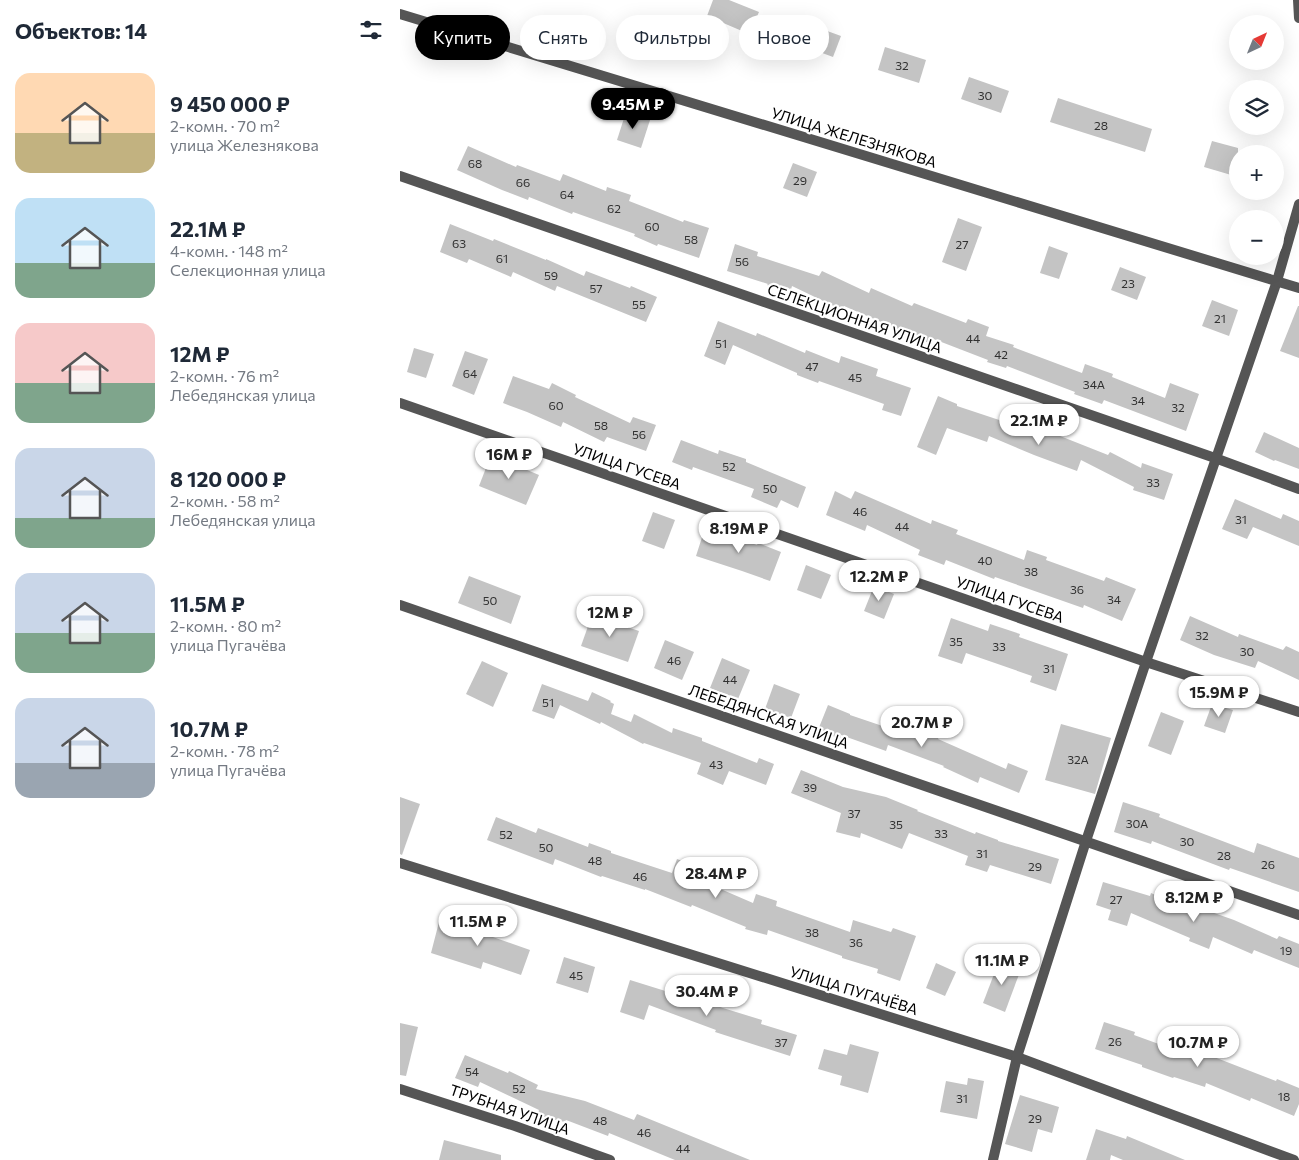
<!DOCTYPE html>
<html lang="ru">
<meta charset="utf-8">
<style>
:root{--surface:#fff;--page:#f6f6f7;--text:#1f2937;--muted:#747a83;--accent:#000}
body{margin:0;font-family:Commissioner,sans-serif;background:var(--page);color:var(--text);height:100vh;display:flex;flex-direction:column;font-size:19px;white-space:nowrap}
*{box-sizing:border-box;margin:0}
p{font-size:16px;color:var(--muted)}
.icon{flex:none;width:28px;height:28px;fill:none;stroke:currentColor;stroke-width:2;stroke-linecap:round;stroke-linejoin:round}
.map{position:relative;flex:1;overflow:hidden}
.panel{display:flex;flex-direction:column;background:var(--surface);width:400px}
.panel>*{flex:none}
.guide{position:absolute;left:15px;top:15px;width:475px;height:45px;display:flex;gap:10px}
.needle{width:32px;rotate:43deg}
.controls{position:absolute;left:829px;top:15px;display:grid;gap:10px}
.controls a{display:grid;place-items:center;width:55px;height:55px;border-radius:50%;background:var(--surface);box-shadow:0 5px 20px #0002;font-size:25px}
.price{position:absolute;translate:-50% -42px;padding:0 11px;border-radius:18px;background:#fff;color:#222;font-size:16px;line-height:32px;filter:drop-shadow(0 1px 2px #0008)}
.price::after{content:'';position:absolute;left:50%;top:30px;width:15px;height:11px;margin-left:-8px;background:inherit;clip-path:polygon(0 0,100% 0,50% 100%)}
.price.on{background:var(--accent);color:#fff}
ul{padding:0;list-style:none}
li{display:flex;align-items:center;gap:15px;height:125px;padding:0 15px}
li span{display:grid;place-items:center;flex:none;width:140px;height:100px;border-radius:15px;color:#555}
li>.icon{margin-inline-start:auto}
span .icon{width:60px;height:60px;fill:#fffc;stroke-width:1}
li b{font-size:21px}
h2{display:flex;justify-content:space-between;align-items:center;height:60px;padding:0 15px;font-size:21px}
.pill{padding:0 18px;border-radius:22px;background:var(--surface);box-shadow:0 5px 20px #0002;font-size:18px;line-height:45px}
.pill.on{background:var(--accent);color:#fff}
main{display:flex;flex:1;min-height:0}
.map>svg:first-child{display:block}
</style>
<main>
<section class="panel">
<h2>Объектов: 14<svg class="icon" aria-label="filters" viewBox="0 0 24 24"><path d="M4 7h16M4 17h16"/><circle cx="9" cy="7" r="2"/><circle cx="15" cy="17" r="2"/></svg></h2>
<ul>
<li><span style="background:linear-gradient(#ffd9b3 60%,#c2b280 0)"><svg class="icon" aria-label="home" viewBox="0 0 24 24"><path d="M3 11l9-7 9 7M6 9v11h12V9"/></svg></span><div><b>9 450 000 ₽</b><p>2-комн. · 70 m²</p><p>улица Железнякова</p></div></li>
<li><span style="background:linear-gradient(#bfe0f5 65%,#7fa58c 0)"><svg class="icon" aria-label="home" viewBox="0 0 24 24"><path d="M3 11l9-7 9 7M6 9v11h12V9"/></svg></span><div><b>22.1M ₽</b><p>4-комн. · 148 m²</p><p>Селекционная улица</p></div></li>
<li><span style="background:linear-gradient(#f6c9c9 60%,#7fa58c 0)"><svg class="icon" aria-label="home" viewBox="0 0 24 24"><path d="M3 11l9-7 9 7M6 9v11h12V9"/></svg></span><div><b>12M ₽</b><p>2-комн. · 76 m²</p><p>Лебедянская улица</p></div></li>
<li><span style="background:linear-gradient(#c9d6e8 70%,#7fa58c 0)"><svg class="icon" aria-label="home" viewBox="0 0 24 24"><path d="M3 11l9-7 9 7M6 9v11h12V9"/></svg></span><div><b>8 120 000 ₽</b><p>2-комн. · 58 m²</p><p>Лебедянская улица</p></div></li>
<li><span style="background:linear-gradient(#c9d6e8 60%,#7fa58c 0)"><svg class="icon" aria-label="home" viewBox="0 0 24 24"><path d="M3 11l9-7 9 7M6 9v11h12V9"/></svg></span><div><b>11.5M ₽</b><p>2-комн. · 80 m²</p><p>улица Пугачёва</p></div></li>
<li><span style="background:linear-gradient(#c9d6e8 65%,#9aa5b1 0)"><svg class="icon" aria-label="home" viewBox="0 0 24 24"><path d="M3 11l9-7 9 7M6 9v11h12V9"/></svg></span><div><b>10.7M ₽</b><p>2-комн. · 78 m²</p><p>улица Пугачёва</p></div></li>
</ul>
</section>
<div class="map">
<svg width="899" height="1160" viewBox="0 0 899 1160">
<rect width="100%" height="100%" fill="#fff"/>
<g fill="#c4c4c4">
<path d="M313 0H329L359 12 349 34 307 16Z"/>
<path d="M397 20 441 36 433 57 390 41Z"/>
<path d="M485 47 526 60 519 83 478 70Z"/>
<path d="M569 77 609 91 601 113 561 99Z"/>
<path d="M658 98 752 129 745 152 650 122Z"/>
<path d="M226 112 250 120 241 148 217 140Z"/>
<path d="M812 141 838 148V177L804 167Z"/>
<path d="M68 146 116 167 117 165 160 181 163 174 206 191 207 187 231 195 229 201 283 222 284 220 309 228 299 258 258 244 257 246 234 236 235 234 173 212 172 214 129 197 128 200 102 190 57 170Z"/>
<path d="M393 163 417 172 407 197 383 188Z"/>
<path d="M558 218 582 227 566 271 542 262Z"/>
<path d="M50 224 93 241 94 239 146 260V259L184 276 186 271 230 288 231 286 257 297 246 322 157 286 155 291 113 272 111 277 69 259 67 263 40 252Z"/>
<path d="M335 244 358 252 357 256 419 276 422 271 469 293 471 288 512 306 514 303 566 323 568 319 589 327 586 336 614 345 613 347 682 373 685 364 713 374 712 377 765 398 770 383 799 394 786 431 704 400 702 404 674 394 675 392 607 366 606 368 587 362 588 360 531 338 529 343 502 333V331L444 306 442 310 392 286 390 293 367 285 368 284 327 271Z"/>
<path d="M649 246 668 253 659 279 640 273Z"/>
<path d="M720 267 746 277 737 300 711 290Z"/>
<path d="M812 300 838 310 829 336 802 326Z"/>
<path d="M898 306H899V358L880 351Z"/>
<path d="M318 321 356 336 357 333 405 353 406 350 439 363 441 356 478 369 476 376 511 388 501 416 482 410 484 404 419 381 418 383 397 375V373L333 345 325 365 304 356Z"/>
<path d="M14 348 34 354 26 378 7 372Z"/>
<path d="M65 351 88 359 74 395 52 386Z"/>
<path d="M113 376 149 389 152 383 176 395 175 397 230 423 233 417 256 425 246 451 207 437 204 442 163 422 161 427 127 412 103 403Z"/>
<path d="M538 396 557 404V406L620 427 623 421 655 434 708 455 710 452 741 468 742 463 773 474 764 500 733 490 734 487 681 460 677 471 634 455 589 436 587 442 547 428 536 455 517 447Z"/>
<path d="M864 432 899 448V469L875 460 874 461 855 452Z"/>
<path d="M281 440 318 454 319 450 346 459V462L406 487 398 508 381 500 377 508 351 497 354 489 293 467 292 470 272 462Z"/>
<path d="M91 455 139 475 126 505 79 486Z"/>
<path d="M435 491 451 499 455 491 531 524 532 520 558 530 556 534 624 560 627 550 647 557 646 560 704 581 706 577 736 589 722 621 684 605 683 608 595 577 594 579 546 560 544 565 518 555 520 550 467 525 465 531 426 515Z"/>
<path d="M835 499 881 519 883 514 899 521V546L853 527 847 539 822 529Z"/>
<path d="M253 512 275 520 264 549 242 541Z"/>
<path d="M305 528 357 545 358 543 381 552 370 581 342 571 296 556Z"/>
<path d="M406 565 431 575 421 599 397 590Z"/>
<path d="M69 576 121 596 111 624 58 603Z"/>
<path d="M474 586 494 594 484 619 464 611Z"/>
<path d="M192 615 239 631 228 662 181 646Z"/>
<path d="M790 616 838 637 839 634 883 650 886 646 899 652V680L858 661 855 668 814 655 780 640Z"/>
<path d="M551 618 588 631 590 624 620 634 619 637 668 654 656 691 630 682 632 676 566 653 562 664 538 656Z"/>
<path d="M265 640 294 652 282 680 254 668Z"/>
<path d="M322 658 350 670 338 699 310 688Z"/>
<path d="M82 661 108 673 93 707 66 694Z"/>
<path d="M142 684 188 701 192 692 211 701 210 702 214 704 211 714 231 722 234 714 272 733 273 728 302 738V741L357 763 359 758 374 764 366 785 329 771 323 785 297 774 301 763 244 743 243 744 201 722 200 724 160 705 154 719 132 711Z"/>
<path d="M374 684 400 694 391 718 365 709Z"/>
<path d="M812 704 833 710 825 733 804 726Z"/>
<path d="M428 705 450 714V715L512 736 517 723 541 732 538 739 606 769 608 763 628 771 619 793 580 777 578 783 543 767 544 766 488 745 486 751 441 735 440 739 418 730Z"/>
<path d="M761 712 784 721 771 755 748 746Z"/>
<path d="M661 724 711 738 695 794 645 780Z"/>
<path d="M401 770 443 787 486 797 518 810 517 811 575 834 576 832 598 840V841L659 859 651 884 590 865 587 872 565 865 568 856 509 833 502 849 461 833 460 838 436 832 441 813 391 793Z"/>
<path d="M0 797 20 804 2 855 0 854Z"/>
<path d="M723 802 760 814 759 817 854 853 857 843 899 858V892L830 868 829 870 752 841 751 844 714 832Z"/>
<path d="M96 817 136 833 138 828 188 847 189 843 211 851V853L272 873 277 859 306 870 302 881 353 903 356 894 377 901 376 906 450 932 453 920 491 932 493 928 516 936 500 981 477 973 478 969 442 958V956L368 930 367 935 345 929 346 927 292 905 291 907 245 889V890L202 876 201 877 155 859 153 865 87 840Z"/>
<path d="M703 882 750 896 751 893 798 914 800 908 834 920 877 939 879 936 899 944V968L854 950 852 954 813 937 809 949 789 941 790 938 731 913 727 926 708 920 711 910 696 905Z"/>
<path d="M70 919 92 928 90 936 130 950 121 975 83 962 81 969 31 953 39 922 68 928Z"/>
<path d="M164 957 195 967 188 993 156 983Z"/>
<path d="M599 961 621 969 605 1012 583 1003Z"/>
<path d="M536 963 556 972 545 996 526 988Z"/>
<path d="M230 980 275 994 276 991 323 1008 362 1020 361 1024 397 1035 390 1056 315 1032 316 1030 249 1005 244 1020 220 1012Z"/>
<path d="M704 1022 735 1032 734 1035 789 1055 793 1041 817 1048 814 1057 876 1081 877 1079 899 1088V1104L894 1116 851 1098 850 1101 806 1083 805 1087 774 1077 773 1078 742 1067V1065L695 1049Z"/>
<path d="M0 1023 18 1027 6 1076 0 1075Z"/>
<path d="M450 1044 479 1052 468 1093 440 1085 442 1076 418 1069 424 1049 447 1055Z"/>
<path d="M65 1055 108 1073 109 1071 138 1085 136 1089 185 1101 234 1120 237 1114 350 1160H275L209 1133 208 1136 166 1120 165 1122 137 1116 139 1110 80 1082 78 1087 55 1078Z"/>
<path d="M568 1078 584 1081 577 1119 540 1112 546 1081 567 1085Z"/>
<path d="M620 1095 659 1107 652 1133 638 1129 632 1152 605 1144Z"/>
<path d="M696 1129 726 1139 727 1136 785 1160H723L711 1155 710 1160H686Z"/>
<path d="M44 1140 101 1155V1160H39Z"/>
</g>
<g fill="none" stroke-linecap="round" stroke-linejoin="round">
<g stroke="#555" stroke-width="10">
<path d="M898 0 899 18"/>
<path d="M0 176 815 458 899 489"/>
<path d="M0 403 746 662 899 712"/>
<path d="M0 605 899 915"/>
<path d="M0 863 617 1057 894 1160"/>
<path d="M0 1089 115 1126 210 1160"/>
<path d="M593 1160 617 1057 686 841 746 662 877 281 899 204"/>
</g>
<path stroke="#555" stroke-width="10" d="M0 14 899 288"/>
</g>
<g text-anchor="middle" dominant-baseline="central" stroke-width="4.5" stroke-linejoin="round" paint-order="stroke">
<g font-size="12" fill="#313131">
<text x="502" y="65">32</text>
<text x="585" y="95">30</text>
<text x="701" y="125">28</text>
<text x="75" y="163">68</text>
<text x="400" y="180">29</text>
<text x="123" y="182">66</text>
<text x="167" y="194">64</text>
<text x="214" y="208">62</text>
<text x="252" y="226">60</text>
<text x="291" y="239">58</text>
<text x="59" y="243">63</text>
<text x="562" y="244">27</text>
<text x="102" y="258">61</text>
<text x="342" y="261">56</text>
<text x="151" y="275">59</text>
<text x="728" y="283">23</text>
<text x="196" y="288">57</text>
<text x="239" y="304">55</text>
<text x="820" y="318">21</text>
<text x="573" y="338">44</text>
<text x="321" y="343">51</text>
<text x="601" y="354">42</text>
<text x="412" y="366">47</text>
<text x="70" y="373">64</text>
<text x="455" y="377">45</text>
<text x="694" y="384">34А</text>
<text x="738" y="400">34</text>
<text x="156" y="405">60</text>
<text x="778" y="407">32</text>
<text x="201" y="425">58</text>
<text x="239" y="434">56</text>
<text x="329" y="466">52</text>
<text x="753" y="482">33</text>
<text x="370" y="488">50</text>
<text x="460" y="511">46</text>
<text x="841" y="519">31</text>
<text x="502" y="526">44</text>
<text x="585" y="560">40</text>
<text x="631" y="571">38</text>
<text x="677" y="589">36</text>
<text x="714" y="599">34</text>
<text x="90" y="600">50</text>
<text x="802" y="635">32</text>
<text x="556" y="641">35</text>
<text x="599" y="646">33</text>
<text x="847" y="651">30</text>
<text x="274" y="660">46</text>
<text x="649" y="668">31</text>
<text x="330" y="679">44</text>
<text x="148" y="702">51</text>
<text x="678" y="759">32А</text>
<text x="316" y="764">43</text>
<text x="410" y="787">39</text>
<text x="454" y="813">37</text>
<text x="737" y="823">30А</text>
<text x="496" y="824">35</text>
<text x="541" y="833">33</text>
<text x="106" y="834">52</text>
<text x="787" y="841">30</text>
<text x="146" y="847">50</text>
<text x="582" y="853">31</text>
<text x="824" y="855">28</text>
<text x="195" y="860">48</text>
<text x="868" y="864">26</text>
<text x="635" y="866">29</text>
<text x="240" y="876">46</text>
<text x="716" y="899">27</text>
<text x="412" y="932">38</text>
<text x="456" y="942">36</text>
<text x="886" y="950">19</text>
<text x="176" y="975">45</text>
<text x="715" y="1041">26</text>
<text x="381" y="1042">37</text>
<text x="72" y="1071">54</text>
<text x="119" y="1088">52</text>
<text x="884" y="1096">18</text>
<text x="562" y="1098">31</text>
<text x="635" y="1118">29</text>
<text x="200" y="1120">48</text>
<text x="244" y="1132">46</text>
<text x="283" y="1148">44</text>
</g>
<g font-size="15" fill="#000" stroke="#fff">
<text transform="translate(454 137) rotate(17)">УЛИЦА ЖЕЛЕЗНЯКОВА</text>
<text transform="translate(455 318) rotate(19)">СЕЛЕКЦИОННАЯ УЛИЦА</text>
<text transform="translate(227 466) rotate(19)">УЛИЦА ГУСЕВА</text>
<text transform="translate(610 599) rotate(19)">УЛИЦА ГУСЕВА</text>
<text transform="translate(369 716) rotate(19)">ЛЕБЕДЯНСКАЯ УЛИЦА</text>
<text transform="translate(454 990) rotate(17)">УЛИЦА ПУГАЧЁВА</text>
<text transform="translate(110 1109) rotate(19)">ТРУБНАЯ УЛИЦА</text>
</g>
</g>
</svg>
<div class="controls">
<a><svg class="needle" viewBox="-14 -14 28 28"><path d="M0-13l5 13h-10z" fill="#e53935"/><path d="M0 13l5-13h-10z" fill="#747a83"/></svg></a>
<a><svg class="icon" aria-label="layers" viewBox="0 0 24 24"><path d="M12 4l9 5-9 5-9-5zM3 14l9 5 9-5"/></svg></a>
<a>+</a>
<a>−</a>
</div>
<b class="price on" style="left:233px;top:130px">9.45M ₽</b>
<b class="price" style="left:639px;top:446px">22.1M ₽</b>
<b class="price" style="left:109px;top:480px">16M ₽</b>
<b class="price" style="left:339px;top:554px">8.19M ₽</b>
<b class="price" style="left:479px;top:602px">12.2M ₽</b>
<b class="price" style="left:210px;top:638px">12M ₽</b>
<b class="price" style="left:819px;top:718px">15.9M ₽</b>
<b class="price" style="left:522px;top:748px">20.7M ₽</b>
<b class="price" style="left:316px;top:899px">28.4M ₽</b>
<b class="price" style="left:794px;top:923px">8.12M ₽</b>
<b class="price" style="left:78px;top:947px">11.5M ₽</b>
<b class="price" style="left:602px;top:986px">11.1M ₽</b>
<b class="price" style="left:307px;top:1017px">30.4M ₽</b>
<b class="price" style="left:798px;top:1068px">10.7M ₽</b>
<div class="guide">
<a class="pill on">Купить</a>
<a class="pill">Снять</a>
<a class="pill">Фильтры</a>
<a class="pill">Новое</a>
</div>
</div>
</main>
